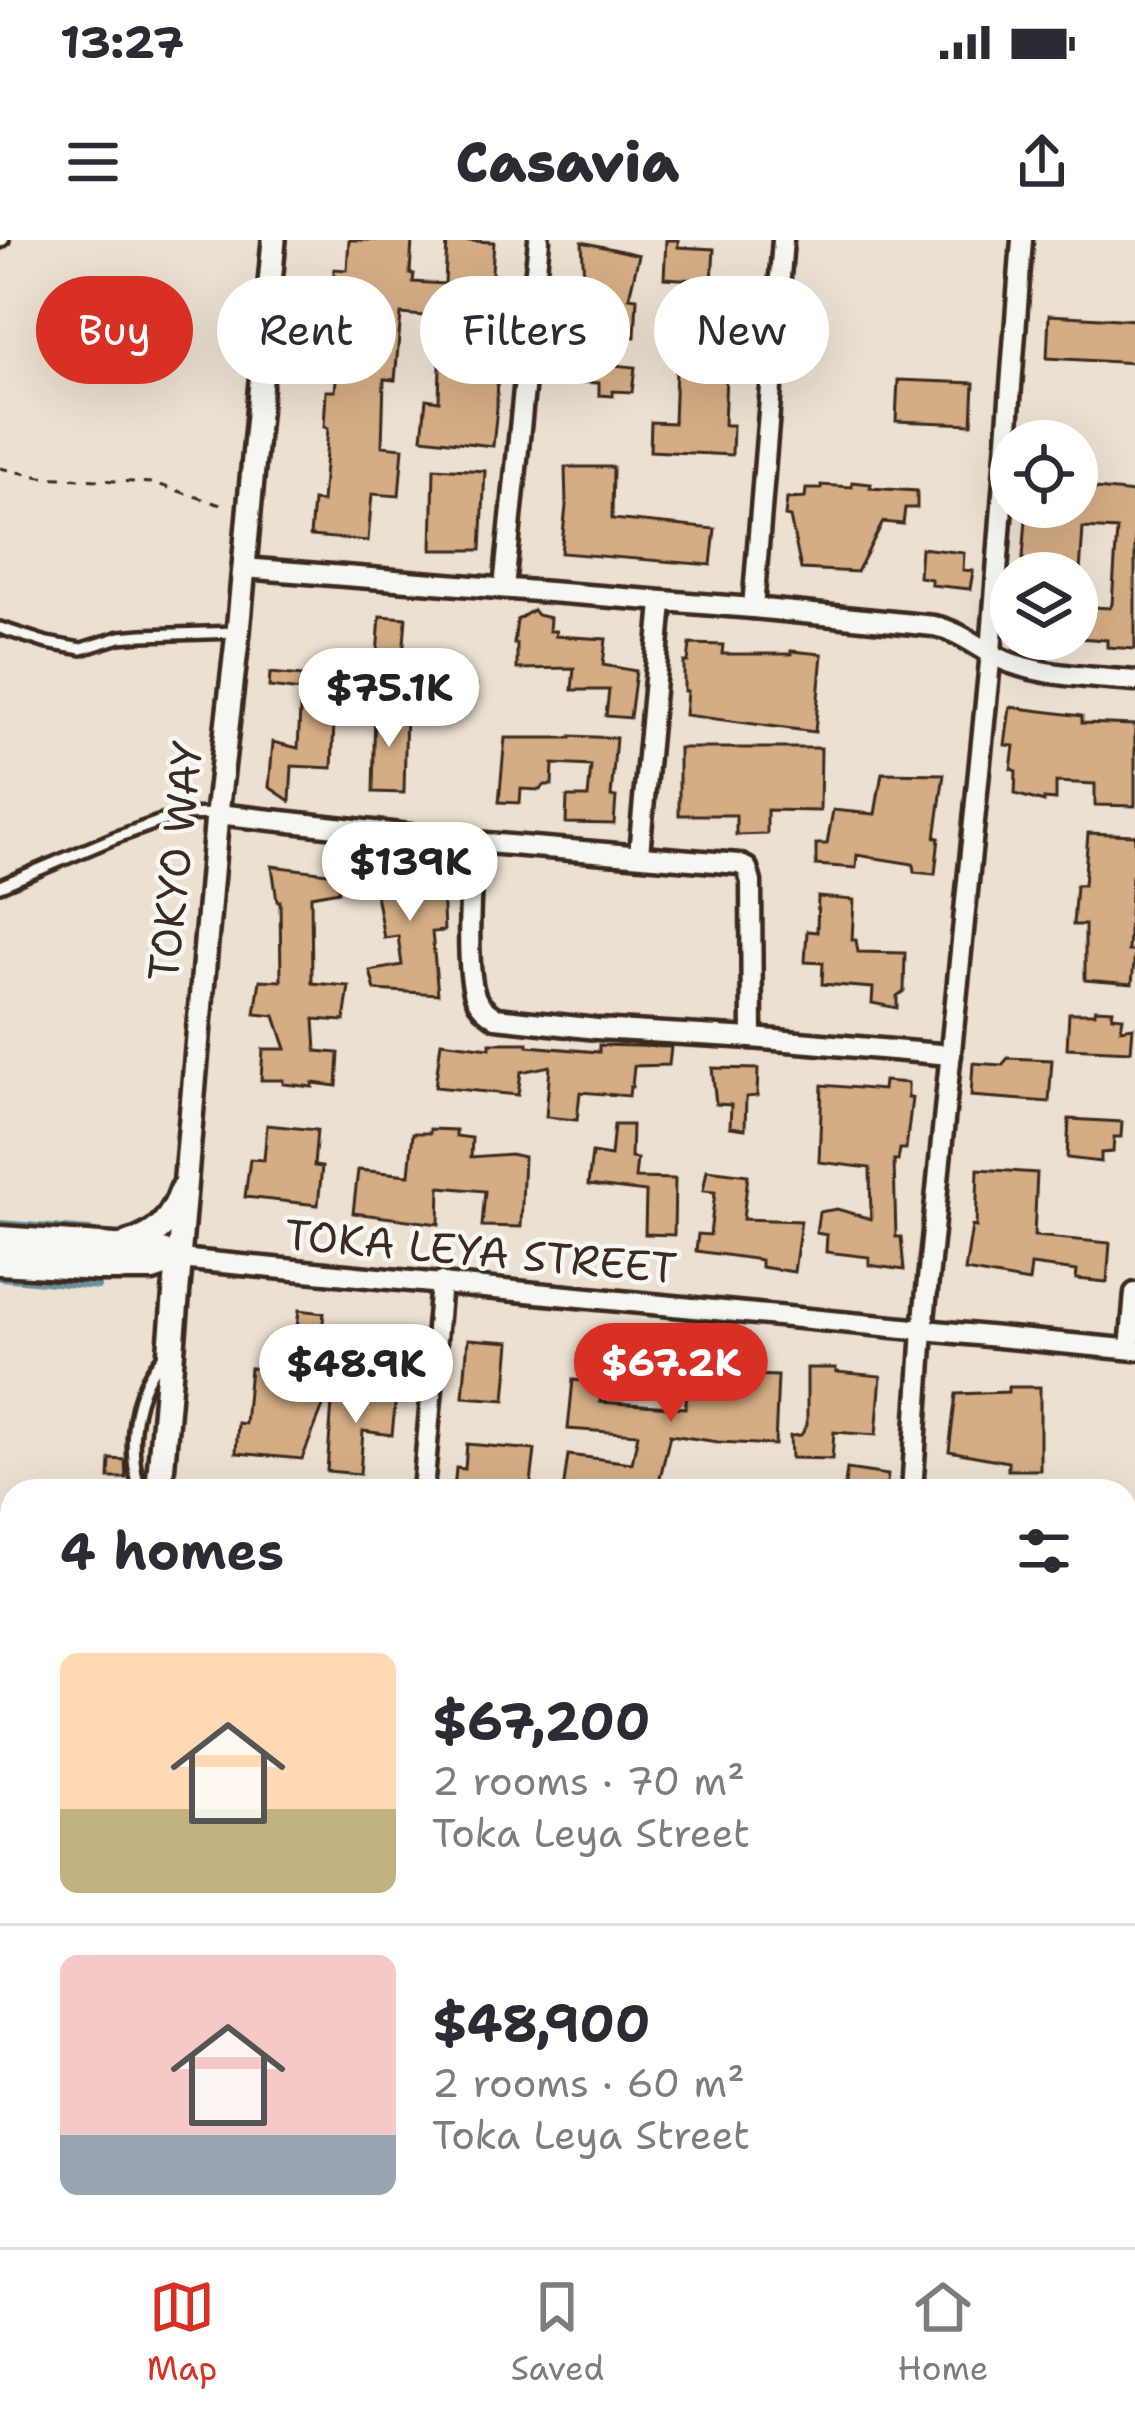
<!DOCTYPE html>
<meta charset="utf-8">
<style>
:root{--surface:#fff;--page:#f7f7f7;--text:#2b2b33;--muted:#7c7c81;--line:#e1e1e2;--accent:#d93025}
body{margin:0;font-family:"Shantell Sans",sans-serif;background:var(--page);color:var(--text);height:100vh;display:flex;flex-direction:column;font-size:45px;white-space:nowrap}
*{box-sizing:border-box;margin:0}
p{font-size:39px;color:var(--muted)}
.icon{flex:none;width:66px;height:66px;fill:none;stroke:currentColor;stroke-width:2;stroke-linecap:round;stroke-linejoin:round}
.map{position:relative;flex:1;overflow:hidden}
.panel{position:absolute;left:0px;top:1239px;width:1137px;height:768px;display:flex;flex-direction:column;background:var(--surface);border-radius:36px 36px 0 0;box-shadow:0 12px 48px #0002}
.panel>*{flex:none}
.guide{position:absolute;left:36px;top:36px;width:1065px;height:108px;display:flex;gap:24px}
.tools{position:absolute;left:990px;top:180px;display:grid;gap:24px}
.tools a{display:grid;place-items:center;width:108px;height:108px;border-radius:50%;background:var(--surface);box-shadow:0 12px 48px #0002;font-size:60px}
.price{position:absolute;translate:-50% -102px;padding:0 27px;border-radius:42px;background:#fff;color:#222;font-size:39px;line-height:78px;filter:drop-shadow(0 3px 6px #0008)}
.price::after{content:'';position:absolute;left:50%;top:72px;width:36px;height:27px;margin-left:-18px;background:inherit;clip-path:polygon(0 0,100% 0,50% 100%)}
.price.on{background:var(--accent);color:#fff}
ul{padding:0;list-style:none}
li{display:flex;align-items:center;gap:36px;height:300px;padding:0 60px}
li+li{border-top:3px solid var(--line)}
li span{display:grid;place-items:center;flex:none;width:336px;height:240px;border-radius:18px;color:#555}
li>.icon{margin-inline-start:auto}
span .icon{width:144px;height:144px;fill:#fffc;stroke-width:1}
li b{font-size:51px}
h2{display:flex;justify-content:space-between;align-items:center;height:144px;padding:0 60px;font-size:51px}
.chip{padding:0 42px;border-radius:54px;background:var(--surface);box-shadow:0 12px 48px #0002;font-size:42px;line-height:108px}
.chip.on{background:var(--accent);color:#fff}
.status{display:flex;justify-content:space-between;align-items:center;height:84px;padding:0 60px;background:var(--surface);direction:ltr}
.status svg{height:33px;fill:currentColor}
header{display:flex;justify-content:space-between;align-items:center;height:156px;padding:0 60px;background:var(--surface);font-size:54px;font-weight:800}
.tab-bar{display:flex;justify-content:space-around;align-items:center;height:168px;border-top:3px solid var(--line);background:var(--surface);font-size:33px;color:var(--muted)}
.tab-bar a{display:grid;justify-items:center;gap:6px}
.tab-bar .on{color:var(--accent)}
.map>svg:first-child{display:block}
</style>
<div class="status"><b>13:27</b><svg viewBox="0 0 49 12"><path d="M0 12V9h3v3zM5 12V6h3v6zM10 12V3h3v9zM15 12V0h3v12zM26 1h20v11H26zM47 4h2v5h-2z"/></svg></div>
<header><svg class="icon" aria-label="menu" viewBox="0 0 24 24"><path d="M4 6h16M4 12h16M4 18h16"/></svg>Casavia<svg class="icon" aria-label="share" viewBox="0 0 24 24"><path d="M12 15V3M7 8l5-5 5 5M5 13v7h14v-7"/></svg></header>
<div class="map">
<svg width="1135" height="2007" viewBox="0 0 1135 2007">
<rect width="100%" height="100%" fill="#ece0d1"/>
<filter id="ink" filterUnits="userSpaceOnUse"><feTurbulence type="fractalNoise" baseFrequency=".00833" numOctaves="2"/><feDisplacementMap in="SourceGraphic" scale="24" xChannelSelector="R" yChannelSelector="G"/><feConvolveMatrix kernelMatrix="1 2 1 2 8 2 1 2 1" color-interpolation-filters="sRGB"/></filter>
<g filter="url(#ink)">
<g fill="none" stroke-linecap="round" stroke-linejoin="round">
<g stroke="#6b9199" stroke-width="6">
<path d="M0 983 90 990"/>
<path d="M0 1038 98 1047"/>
</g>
</g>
<g fill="#d4ad85" stroke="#3b2a1e" stroke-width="3">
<path d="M349 0H412L410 34H414L413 42 445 44 447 0 494 2 491 46H498L495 111H498L497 168 493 206 422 198 426 159 439 161 441 90H436L437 77 401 74 395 140 384 139 382 206 403 208 399 256 372 254 368 301 310 296 313 261 322 262 328 188 324 187 326 151H335L342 70H334V29L347 30Z"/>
<path d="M666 0H678V7L714 9 712 41 664 38Z"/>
<path d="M582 2 639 15 629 57 637 58 635 97 606 95 603 124 635 127 632 152 613 151V156L599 155V143L569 142 570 108 580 109 584 40Z"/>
<path d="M697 75 722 77V81L744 82 741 111 727 109 724 185H733L732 215 650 211 651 182 674 183 676 128H681L685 81H697Z"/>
<path d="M1049 75 1135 80V123L1047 118Z"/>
<path d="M898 140 974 143 972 184 896 181Z"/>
<path d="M565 227H613L612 279 715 289 711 325 561 313 566 266Z"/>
<path d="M434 228 485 231 481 310H432Z"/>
<path d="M852 242 871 244 870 248 917 251V268H905L903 284 883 282 857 332 801 329 790 277 785 276 787 259 805 258 806 249H821V245L852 247Z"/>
<path d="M1077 247 1135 253V409L1107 407V400L1077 398V366L1110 368 1112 364 1117 290 1083 288 1080 333 1022 330 1027 267H1077Z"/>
<path d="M921 308 964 313 963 330 973 331 970 349 931 345V339L919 337Z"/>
<path d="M533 370 537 375 550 378 549 391H556L555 396 606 399 603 425 636 431 630 478 606 476 609 450H572L574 428 517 429V404H514L517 380Z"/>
<path d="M380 376 406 378 402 431 376 429Z"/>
<path d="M690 404 723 405 722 414H791V411L822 414 815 492 685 475 687 451H684V422H688Z"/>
<path d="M436 425 457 428V442L476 444 474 463 433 460Z"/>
<path d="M270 433 326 438 323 460H335L332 528 292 526 290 561 269 547 273 502 298 508 301 451 269 447Z"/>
<path d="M375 467 406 468 404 553 373 552Z"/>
<path d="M1010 467 1082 476V483L1135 485V566L1095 565V544L1056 542V560L1044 559V562L1015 554 1016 531 1011 529 1014 506 1005 505Z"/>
<path d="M571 496 616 498 611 557H616L614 584 566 583 567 557H588L591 526 553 524 552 545H545L540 550 521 549 520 563 499 562 505 498H571Z"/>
<path d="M679 508H821L820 571 767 570V594L736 595V575H679Z"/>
<path d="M882 533 944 534 935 598H939L935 634 914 632 913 624 857 615 856 628 816 625V604H827L833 570 875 574Z"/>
<path d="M1088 593 1135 595V636H1132L1128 711H1135L1132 744 1085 740V685H1073L1076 645H1084Z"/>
<path d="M388 618 399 620 400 626 441 623 444 691 432 692 438 754 375 750 370 731 402 725 398 696 384 698 375 649 376 622Z"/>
<path d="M272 626 336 634 339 651 311 656 312 743 349 746 344 781 314 779 316 811 339 813 337 846 313 843V847L283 844V840H261L263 809H286L275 776 255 774 260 740 281 741 280 661H277Z"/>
<path d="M818 657 854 660 852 700H856L858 712 905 713 904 751 897 756V768L872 763 873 748 822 744 823 723 805 722 807 691 817 692Z"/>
<path d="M1095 769 1113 770 1112 776 1123 777 1121 789 1133 787 1131 811 1067 808 1069 773H1095Z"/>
<path d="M441 802 490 808V803H528V806L599 812V805L671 807 669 825 634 826 632 847H630L629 856 580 852 577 880 546 877 550 826 521 832 518 855 435 847Z"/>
<path d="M1008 818 1052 820 1049 862 971 856 973 823 1002 825Z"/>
<path d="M712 828 758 829 757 856 746 857 745 889 730 887 731 865 716 864Z"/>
<path d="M884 841 908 843V858H912L906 909H900L898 921 894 920 896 997H901L904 1030 869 1025V1017L826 1012 827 995 816 993 819 972 837 969 871 979 870 928 819 922 822 845 883 850Z"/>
<path d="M1069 879 1122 882 1121 897H1114L1113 912 1101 913V922L1067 918Z"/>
<path d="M267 885 317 890 314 926 322 927 318 965 245 957 250 919 264 920Z"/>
<path d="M614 885H632L631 918 637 919 635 938 675 939 674 995 645 994 646 952 588 945 592 913 611 916Z"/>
<path d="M430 889 456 890V896L472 898 471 917 511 914 524 917 521 987 482 986 485 951 440 947 439 984 353 973 358 930 409 935 413 893H430Z"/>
<path d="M978 929 1037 933 1034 996 1110 1003 1107 1042 1076 1039 1077 1031 1031 1025 1029 1042 965 1031 972 986 976 987Z"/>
<path d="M707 930 748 935 743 979 801 981 794 1032 761 1027V1020L696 1011 698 994 710 995 715 952 703 951Z"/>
<path d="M299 1070 324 1073 316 1147 330 1149 302 1219 236 1213 238 1183 245 1184 250 1128 292 1132Z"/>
<path d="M468 1099 510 1102 505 1160 463 1157Z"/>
<path d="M692 1118 728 1124 726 1134 778 1136 775 1205 718 1202 670 1195 657 1251H563L568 1215 632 1223 638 1194 568 1189 573 1140 602 1143 600 1162 685 1168Z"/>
<path d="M807 1128H836V1132L881 1136 876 1195 834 1192 832 1219 791 1218 790 1196 801 1195 807 1185Z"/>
<path d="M1008 1147H1040V1230H1008V1222L949 1211 956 1154 1008 1152Z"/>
<path d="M333 1149 396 1156 392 1195 363 1191 360 1234 327 1231Z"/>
<path d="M467 1204 535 1210 530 1251H454L456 1228 465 1229Z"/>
<path d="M110 1219 125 1220 126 1238H109Z"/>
<path d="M847 1229 888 1235 886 1251H844Z"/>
</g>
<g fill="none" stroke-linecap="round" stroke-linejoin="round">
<defs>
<g id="service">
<path d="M0 2 3 0"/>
<path d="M0 388 47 403 82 409 120 397 142 395 238 392"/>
<path d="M0 646 114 598 178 575 217 574"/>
<path d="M140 1251C127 1207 132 1149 165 1115"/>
</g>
<g id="minor">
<path d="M243 328 753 368 934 386C964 392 983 413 1011 423 1050 437 1094 437 1135 441"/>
<path d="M504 348 539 0"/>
<path d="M753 368 783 0"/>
<path d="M217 574 474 602 739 624 747 628 751 642 752 798"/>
<path d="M474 602C471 635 464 730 476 758 480 767 488 773 496 778L597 789 752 798 951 815"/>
<path d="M639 614 662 363"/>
<path d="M179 1019 1135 1110"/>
<path d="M1130 1109 1135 1053"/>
<path d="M423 1251 441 1042"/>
<path d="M912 1251 923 1090 991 412 1022 0"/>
<path d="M1125 1384 1135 1385"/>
<path d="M0 1463 12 1464"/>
<path d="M1125 1638 1135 1639"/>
<path d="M0 1728 12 1733"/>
<path d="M0 1845 12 1843"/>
<path d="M359 2007 360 1995"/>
<path d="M600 2007 601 1995"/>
<path d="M848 2007 849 1995"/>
<path d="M1069 2007 1070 1995"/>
</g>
<path id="tertiary" d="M179 1019 217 574 238 392 274 0"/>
<g id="secondary">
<path d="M0 999 157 1010 179 1019"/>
<path d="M129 1004C158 997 173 978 183 950"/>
<path d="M0 1022 97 1028H152L179 1019"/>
<path d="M159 1251 179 1019"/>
<path d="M95 2007 96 1995"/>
</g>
</defs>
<use href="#service" stroke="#3b2a1e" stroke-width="18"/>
<use href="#minor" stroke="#3b2a1e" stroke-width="27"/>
<use href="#tertiary" stroke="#3b2a1e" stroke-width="30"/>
<use href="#secondary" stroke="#3b2a1e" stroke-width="33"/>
<path stroke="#3b2a1e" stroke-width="3" stroke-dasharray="9 9" stroke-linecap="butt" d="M0 228 41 237 154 243 227 267"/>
<use href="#service" stroke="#f6f6f2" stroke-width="9"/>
<use href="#minor" stroke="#f6f6f2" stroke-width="18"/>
<use href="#tertiary" stroke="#f6f6f2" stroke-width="21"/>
<use href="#secondary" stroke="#f6f6f2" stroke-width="24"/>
</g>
</g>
<g text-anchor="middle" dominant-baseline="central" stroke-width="9" stroke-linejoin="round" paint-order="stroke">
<g font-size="42" fill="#3b2a1e" stroke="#f6f6f2">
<text transform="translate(175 621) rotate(-84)">TOKYO WAY</text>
<text transform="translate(481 1011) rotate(5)">TOKA LEYA STREET</text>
</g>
</g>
</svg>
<div class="tools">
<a><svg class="icon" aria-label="locate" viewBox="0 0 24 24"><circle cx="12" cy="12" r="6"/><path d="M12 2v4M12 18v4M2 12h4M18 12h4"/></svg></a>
<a><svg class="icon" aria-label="layers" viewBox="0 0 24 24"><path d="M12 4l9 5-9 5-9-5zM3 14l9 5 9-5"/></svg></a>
</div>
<b class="price" style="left:389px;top:510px">$75.1K</b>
<b class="price" style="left:410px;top:684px">$139K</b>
<b class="price on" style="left:671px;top:1185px">$67.2K</b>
<b class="price" style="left:356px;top:1186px">$48.9K</b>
<div class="guide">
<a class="chip on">Buy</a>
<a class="chip">Rent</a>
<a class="chip">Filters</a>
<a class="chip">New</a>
</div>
<section class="panel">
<h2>4 homes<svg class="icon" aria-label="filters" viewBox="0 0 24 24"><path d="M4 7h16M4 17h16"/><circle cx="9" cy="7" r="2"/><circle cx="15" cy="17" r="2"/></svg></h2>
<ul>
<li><span style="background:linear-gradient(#ffd9b3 65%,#c2b280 0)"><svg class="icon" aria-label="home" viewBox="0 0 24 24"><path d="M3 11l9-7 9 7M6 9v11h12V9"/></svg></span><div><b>$67,200</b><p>2 rooms · 70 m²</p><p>Toka Leya Street</p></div></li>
<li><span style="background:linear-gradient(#f6c9c9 75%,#9aa5b1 0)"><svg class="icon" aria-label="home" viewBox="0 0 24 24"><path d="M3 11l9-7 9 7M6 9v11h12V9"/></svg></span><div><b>$48,900</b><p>2 rooms · 60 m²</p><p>Toka Leya Street</p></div></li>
</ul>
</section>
</div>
<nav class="tab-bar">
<a class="on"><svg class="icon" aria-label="map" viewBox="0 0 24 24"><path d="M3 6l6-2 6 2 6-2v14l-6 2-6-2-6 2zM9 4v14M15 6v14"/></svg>Map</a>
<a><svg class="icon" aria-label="saved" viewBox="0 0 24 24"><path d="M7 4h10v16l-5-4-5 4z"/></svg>Saved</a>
<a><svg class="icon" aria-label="home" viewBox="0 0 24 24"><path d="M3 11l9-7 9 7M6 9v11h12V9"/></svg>Home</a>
</nav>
